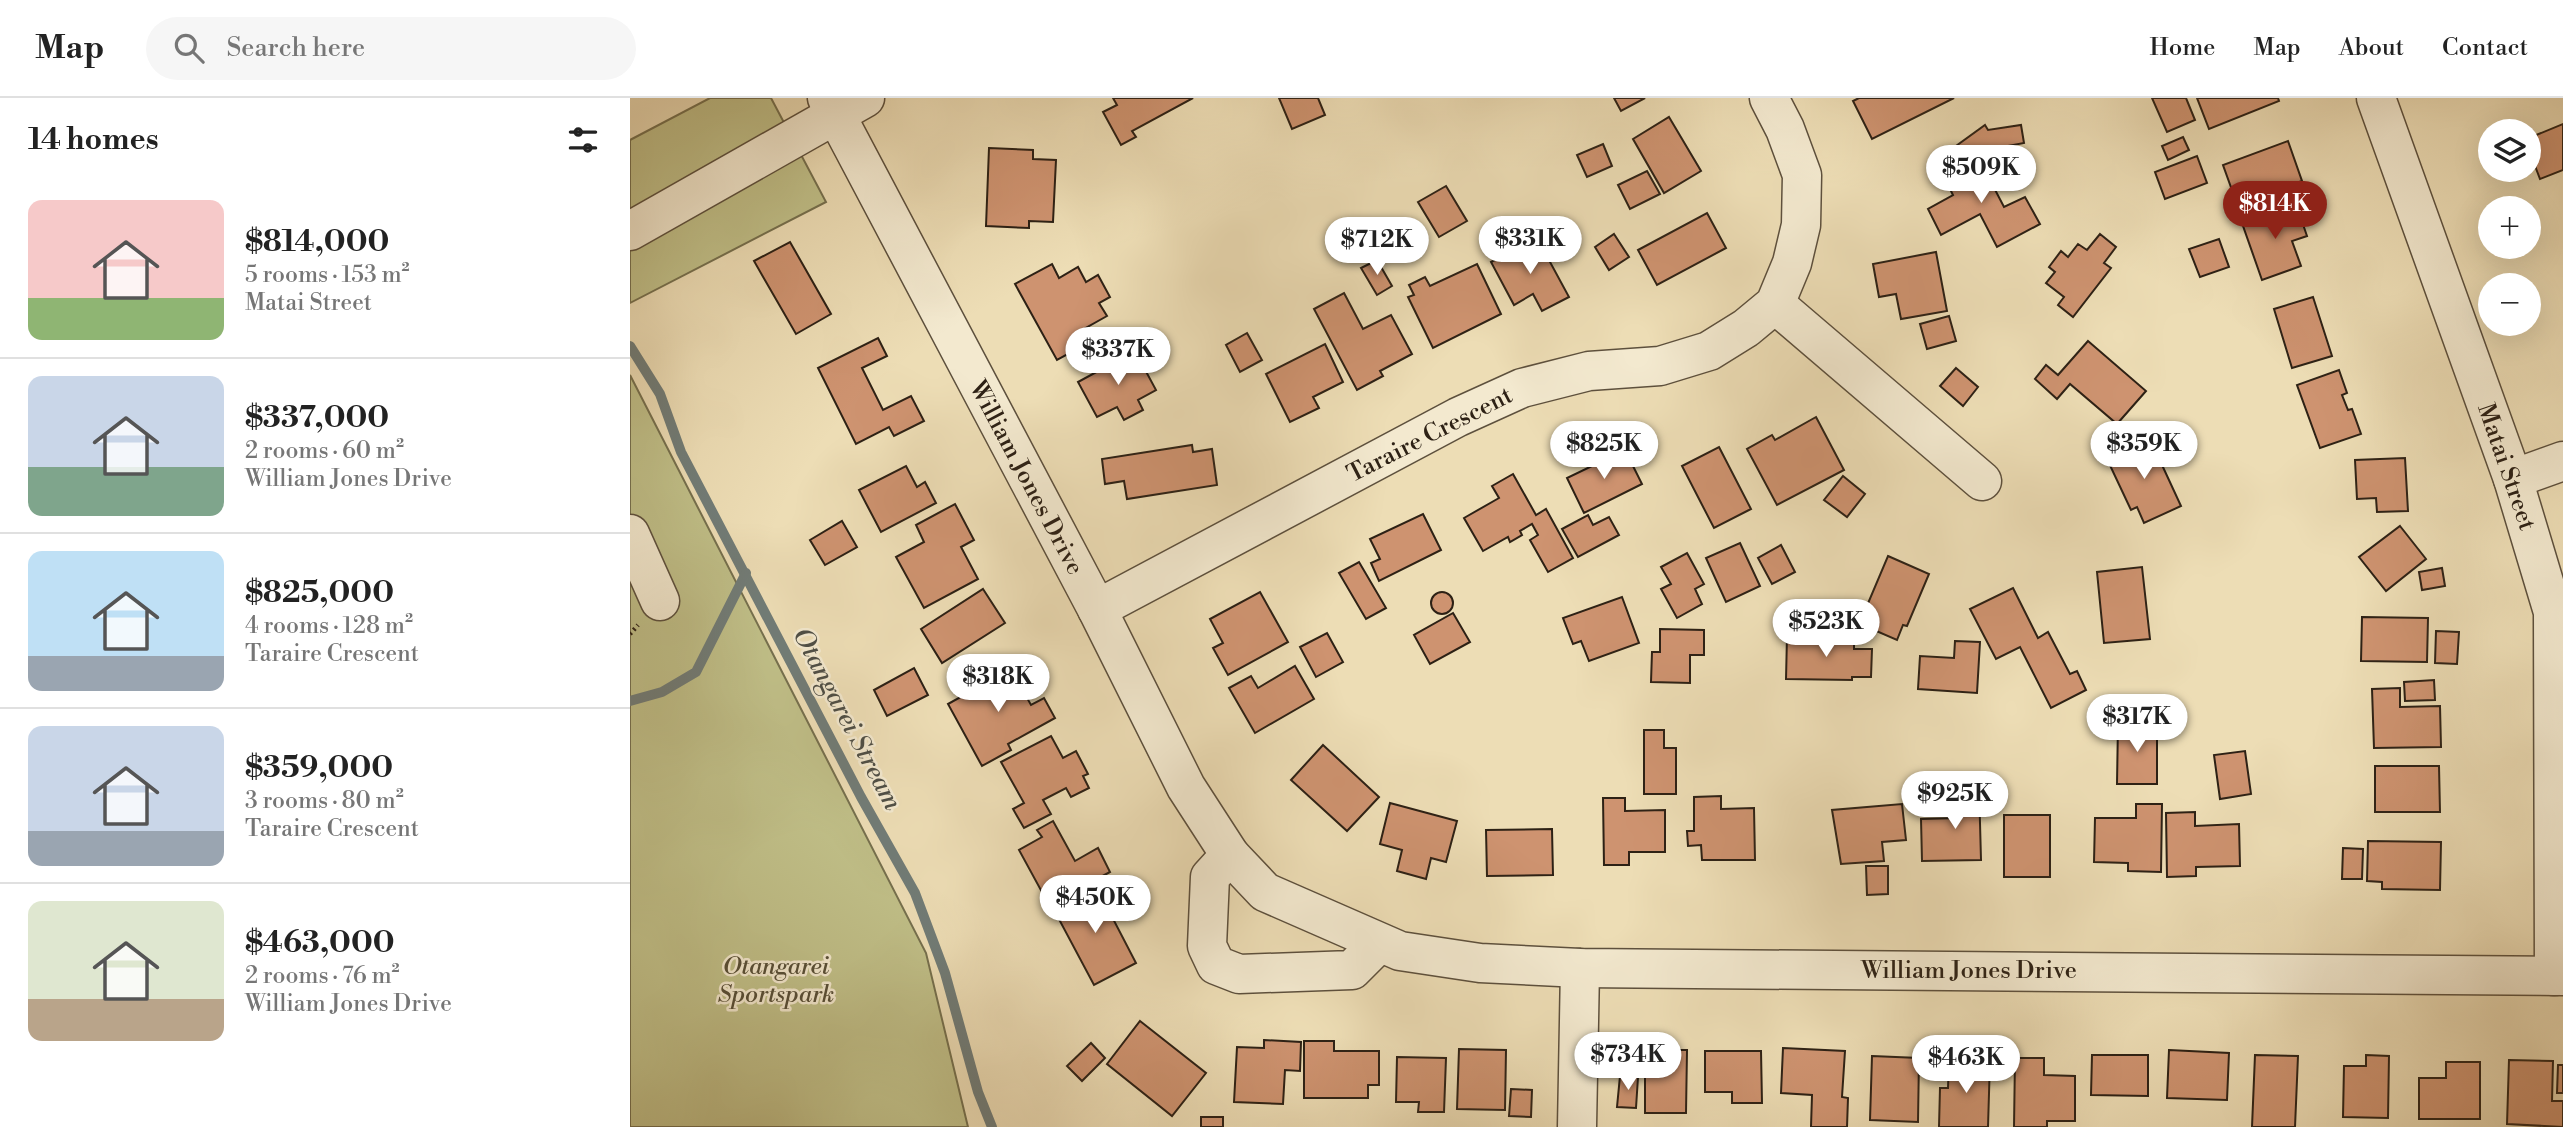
<!DOCTYPE html>
<meta charset="utf-8">
<style>
:root{--surface:#fff;--page:#f6f6f6;--text:#222;--muted:#767676;--line:#e0e0e0;--accent:#8f2418}
body{margin:0;font-family:"Libre Bodoni",serif;background:var(--page);color:var(--text);height:100vh;display:flex;flex-direction:column;font-size:26px;white-space:nowrap}
*{box-sizing:border-box;margin:0}
p{font-size:23px;color:var(--muted)}
.icon{flex:none;width:38px;height:38px;fill:none;stroke:currentColor;stroke-width:2;stroke-linecap:round;stroke-linejoin:round}
.map{position:relative;flex:1;overflow:hidden}
.details{display:flex;flex-direction:column;background:var(--surface);width:630px}
.details>*{flex:none}
.buttons{position:absolute;left:1848px;top:21px;display:grid;gap:14px}
.buttons a{display:grid;place-items:center;width:63px;height:63px;border-radius:50%;background:var(--surface);box-shadow:0 7px 28px #0002;font-size:35px}
.price{position:absolute;translate:-50% -60px;padding:0 16px;border-radius:24px;background:#fff;color:#222;font-size:23px;line-height:46px;filter:drop-shadow(0 2px 4px #0008)}
.price::after{content:'';position:absolute;left:50%;top:42px;width:21px;height:16px;margin-left:-10px;background:inherit;clip-path:polygon(0 0,100% 0,50% 100%)}
.price.active{background:var(--accent);color:#fff}
ul{padding:0;list-style:none}
li{display:flex;align-items:center;gap:21px;height:175px;padding:0 28px}
li+li{border-top:2px solid var(--line)}
li span{display:grid;place-items:center;flex:none;width:196px;height:140px;border-radius:14px;color:#555}
li>.icon{margin-inline-start:auto}
span .icon{width:84px;height:84px;fill:#fffc;stroke-width:1}
li b{font-size:30px}
h2{display:flex;justify-content:space-between;align-items:center;height:84px;padding:0 28px;font-size:30px}
header{display:flex;align-items:center;gap:42px;box-sizing:border-box;height:98px;padding:0 35px;background:var(--surface);border-bottom:2px solid var(--line)}
header strong{font-size:33px}
nav{display:flex;gap:38px;margin-inline-start:auto;font-size:24px}
.search{width:490px;height:63px;background:var(--page);display:flex;align-items:center;gap:18px;box-sizing:border-box;padding:0 24px;border-radius:38px;color:var(--muted);font-size:26px}
main{display:flex;flex:1;min-height:0}
.map>svg:first-child{display:block}
</style>
<header>
<strong>Map</strong>
<div class="search"><svg class="icon" aria-label="search" viewBox="0 0 24 24"><circle cx="10" cy="10" r="6"/><path d="M15 15l6 6"/></svg>Search here</div>
<nav><a>Home</a><a>Map</a><a>About</a><a>Contact</a></nav>
</header>
<main>
<section class="details">
<h2>14 homes<svg class="icon" aria-label="filters" viewBox="0 0 24 24"><path d="M4 7h16M4 17h16"/><circle cx="9" cy="7" r="2"/><circle cx="15" cy="17" r="2"/></svg></h2>
<ul>
<li><span style="background:linear-gradient(#f6c9c9 70%,#8fb573 0)"><svg class="icon" aria-label="home" viewBox="0 0 24 24"><path d="M3 11l9-7 9 7M6 9v11h12V9"/></svg></span><div><b>$814,000</b><p>5 rooms · 153 m²</p><p>Matai Street</p></div></li>
<li><span style="background:linear-gradient(#c9d6e8 65%,#7fa58c 0)"><svg class="icon" aria-label="home" viewBox="0 0 24 24"><path d="M3 11l9-7 9 7M6 9v11h12V9"/></svg></span><div><b>$337,000</b><p>2 rooms · 60 m²</p><p>William Jones Drive</p></div></li>
<li><span style="background:linear-gradient(#bfe0f5 75%,#9aa5b1 0)"><svg class="icon" aria-label="home" viewBox="0 0 24 24"><path d="M3 11l9-7 9 7M6 9v11h12V9"/></svg></span><div><b>$825,000</b><p>4 rooms · 128 m²</p><p>Taraire Crescent</p></div></li>
<li><span style="background:linear-gradient(#c9d6e8 75%,#9aa5b1 0)"><svg class="icon" aria-label="home" viewBox="0 0 24 24"><path d="M3 11l9-7 9 7M6 9v11h12V9"/></svg></span><div><b>$359,000</b><p>3 rooms · 80 m²</p><p>Taraire Crescent</p></div></li>
<li><span style="background:linear-gradient(#dfe7d0 70%,#b9a48a 0)"><svg class="icon" aria-label="home" viewBox="0 0 24 24"><path d="M3 11l9-7 9 7M6 9v11h12V9"/></svg></span><div><b>$463,000</b><p>2 rooms · 76 m²</p><p>William Jones Drive</p></div></li>
</ul>
</section>
<div class="map">
<svg width="1933" height="1029" viewBox="0 0 1933 1029">
<rect width="100%" height="100%" fill="#edddb5"/>
<filter id="stains"><feTurbulence type="fractalNoise" baseFrequency=".00286" numOctaves="4"/><feColorMatrix values="0 0 0 0 .2 0 0 0 0 .09 0 0 0 0 .02 0 0 0 .5 -.17"/></filter>
<radialGradient id="worn" r=".72"><stop offset=".6" stop-color="#630" stop-opacity="0"/><stop offset="1" stop-color="#630" stop-opacity=".3"/></radialGradient>
<g fill="#c0bf88" stroke="#76704e" stroke-width="2">
<path d="M80 0H141L196 104 0 205V42Z"/>
<path d="M0 277 296 855 338 1029H0Z"/>
</g>
<g fill="none" stroke-linecap="round" stroke-linejoin="round">
<g stroke="#717c77" stroke-width="10">
<path d="M0 248 30 296 51 354 231 699 285 795 315 875 348 994 362 1029"/>
<path d="M0 603 32 594 66 574 116 475"/>
</g>
</g>
<g fill="#ce9370" stroke="#2d2115" stroke-width="2">
<path d="M483 0H563L502 33 506 39 491 47 473 14 487 7Z"/>
<path d="M649 0H688L695 17 662 31Z"/>
<path d="M984 0H1015L991 13Z"/>
<path d="M1229 0H1324L1242 41 1223 3Z"/>
<path d="M1522 0H1556L1565 22 1537 34Z"/>
<path d="M1567 0H1648L1649 3 1579 31Z"/>
<path d="M1039 19 1071 73 1034 95 1003 41Z"/>
<path d="M1933 26V72L1910 81 1899 52V40Z"/>
<path d="M1355 27 1358 32 1391 27 1394 45 1357 52 1336 62 1326 48Z"/>
<path d="M1553 39 1559 52 1538 62 1532 48Z"/>
<path d="M1658 43 1672 83 1607 106 1593 67Z"/>
<path d="M973 46 982 68 957 79 947 57Z"/>
<path d="M359 50 403 52V61L426 62 423 124 399 123V130L356 128Z"/>
<path d="M1567 58 1577 85 1535 101 1525 74Z"/>
<path d="M1348 59 1374 109 1395 99 1410 126 1367 149 1350 116 1311 137 1298 111 1323 97 1313 77Z"/>
<path d="M1017 73 1030 96 1000 111 988 87Z"/>
<path d="M816 88 837 123 809 139 788 104Z"/>
<path d="M1666 106 1677 138 1662 143 1671 168 1632 182 1612 125Z"/>
<path d="M1077 115 1096 150 1027 187 1008 152Z"/>
<path d="M984 136 999 159 979 172 965 149Z"/>
<path d="M1470 136 1486 149 1474 165 1481 170 1443 219 1428 207 1434 199 1416 185 1425 174 1419 169 1431 153 1438 159 1448 146 1457 152Z"/>
<path d="M907 140 939 199 912 213 903 196 884 207 861 164Z"/>
<path d="M1589 141 1599 169 1570 179 1559 151Z"/>
<path d="M160 144 201 216 166 236 124 163Z"/>
<path d="M1306 154 1317 213 1271 221 1266 196 1249 199 1243 166Z"/>
<path d="M747 162 762 188 747 197 731 170Z"/>
<path d="M422 166 429 180 448 169 456 184 468 177 480 199 469 205 477 218 454 231 460 244 427 262 385 186Z"/>
<path d="M847 166 871 216 803 250 778 199 784 197 779 187 795 179 800 188Z"/>
<path d="M714 195 733 231 761 217 782 256 750 273 753 278 727 292 684 211Z"/>
<path d="M1683 199 1702 258 1662 270 1644 211Z"/>
<path d="M1319 218 1326 243 1297 251 1290 226Z"/>
<path d="M617 235 632 262 610 274 596 247Z"/>
<path d="M248 240 257 258 232 270 253 312 281 298 294 323 264 338 259 329 226 346 188 270Z"/>
<path d="M1458 243 1516 293 1487 326 1440 286 1427 301 1405 281 1416 267 1428 277Z"/>
<path d="M695 246 713 284 683 299 689 310 660 324 636 276Z"/>
<path d="M505 253 526 292 508 302 513 312 494 322 487 309 467 319 448 284Z"/>
<path d="M1326 270 1348 289 1333 308 1310 288Z"/>
<path d="M1709 272 1717 295 1712 297 1718 312 1722 311 1731 336 1690 350 1667 287Z"/>
<path d="M1186 319 1214 372 1147 407 1117 351 1142 337 1145 342Z"/>
<path d="M1520 341 1551 408 1514 425 1507 409 1501 412 1477 361Z"/>
<path d="M562 347 563 354 582 351 587 387 497 401 494 383 475 386 472 361Z"/>
<path d="M1089 349 1121 411 1084 430 1052 368Z"/>
<path d="M995 352 1012 386 954 415 937 380Z"/>
<path d="M1775 360 1778 413 1747 414 1746 400 1727 401 1725 362Z"/>
<path d="M276 368 287 389 295 384 306 405 251 434 229 392Z"/>
<path d="M883 376 906 417 916 411 943 460 918 474 900 442 908 437 902 426 890 433 892 437 880 444 878 439 853 453 834 420 869 400 862 388Z"/>
<path d="M1213 378 1235 396 1217 419 1194 402Z"/>
<path d="M325 406 344 442 331 449 348 481 294 510 266 459 294 444 286 427Z"/>
<path d="M793 416 811 452 749 483 741 465 750 461 740 441Z"/>
<path d="M958 417 963 427 979 419 989 437 948 459 932 431Z"/>
<path d="M212 423 227 449 195 467 180 442Z"/>
<path d="M1770 428 1796 461 1756 493 1729 459Z"/>
<path d="M1110 445 1130 488 1096 504 1076 460Z"/>
<path d="M1151 447 1165 474 1142 486 1128 460Z"/>
<path d="M1057 455 1074 486 1065 491 1072 506 1047 520 1031 491 1041 486 1031 469Z"/>
<path d="M1258 458 1299 476 1277 528 1273 527 1267 542 1237 529 1244 514 1236 510Z"/>
<path d="M729 464 756 510 736 521 709 475Z"/>
<path d="M1512 469 1520 541 1474 545 1467 474Z"/>
<path d="M1812 470 1815 488 1792 492 1789 474Z"/>
<path d="M1383 490 1408 540 1418 534 1440 576 1447 573 1456 592 1421 610 1390 549 1366 561 1340 511Z"/>
<path d="M353 491 375 525 312 565 291 531Z"/>
<circle cx="812" cy="505" r="11"/>
<path d="M630 494 658 544 598 577 583 550 593 545 580 521Z"/>
<path d="M992 499 1009 545 959 563 951 543 943 546 933 520Z"/>
<path d="M823 515 840 544 800 566 784 537Z"/>
<path d="M1732 519 1798 520 1797 564 1731 563Z"/>
<path d="M1030 531 1074 532V557H1060V585L1021 584 1022 554H1030Z"/>
<path d="M1806 533 1829 534 1827 566 1805 565Z"/>
<path d="M697 535 713 564 686 579 670 549Z"/>
<path d="M1157 538 1224 540V551H1242L1241 579H1222V582L1156 581Z"/>
<path d="M1325 543 1350 544 1347 595 1288 591 1290 558 1324 560Z"/>
<path d="M378 566 401 607 414 600 425 620 378 646 381 652 352 668 318 606 347 590 344 585Z"/>
<path d="M665 568 684 601 625 635 599 590 621 578 628 590Z"/>
<path d="M284 570 298 597 257 618 244 592Z"/>
<path d="M1804 582 1805 602 1775 603 1774 584Z"/>
<path d="M1770 590V609L1810 608 1811 649 1744 650 1742 591Z"/>
<path d="M1488 625H1527V686H1487Z"/>
<path d="M1014 632H1034V650H1046V696H1014Z"/>
<path d="M421 638 433 660 446 653 458 676 453 678 459 690 441 699 436 690 413 702 421 716 394 730 383 711 394 705 371 664Z"/>
<path d="M693 647 749 699 717 733 661 682Z"/>
<path d="M1615 653 1621 696 1590 701 1584 657Z"/>
<path d="M1745 668H1809L1810 714H1745Z"/>
<path d="M1327 688H1349L1351 762 1292 763 1291 721 1327 720Z"/>
<path d="M1091 698V711L1124 710 1125 762H1072L1071 747 1058 748 1057 733H1064V699Z"/>
<path d="M973 700H995V713L1035 712V754H999V767H974Z"/>
<path d="M760 705 827 723 816 764 801 760 796 781 767 773 772 752 750 746Z"/>
<path d="M1272 706 1276 742 1252 744 1254 763 1211 766 1202 712Z"/>
<path d="M1506 706H1532L1531 774 1498 773V765L1464 764 1465 720H1506Z"/>
<path d="M1565 714V728L1609 726 1610 768 1566 769V778L1537 779 1536 715Z"/>
<rect x="1374" y="717" width="46" height="62"/>
<path d="M423 723 445 763 468 750 480 774 419 807 389 752 412 739 407 732Z"/>
<path d="M922 731 923 777 857 778 856 732Z"/>
<path d="M1738 743 1811 744 1810 792 1752 791V784L1737 783Z"/>
<path d="M1713 750 1733 751 1732 781H1712Z"/>
<path d="M1236 768H1258V796L1237 797Z"/>
<path d="M466 788 506 865 464 887 423 810Z"/>
<path d="M510 923 576 975 542 1018 477 966Z"/>
<path d="M634 942 671 944 670 973 655 972 653 1006 604 1004 607 949 634 950Z"/>
<path d="M674 943H704V953H749V987H738V1000H674Z"/>
<path d="M461 945 475 960 452 983 437 968Z"/>
<path d="M1153 950 1215 953 1212 999 1218 1000 1217 1029H1181L1182 997 1151 995Z"/>
<path d="M829 951 876 952 875 1012 827 1011Z"/>
<path d="M1015 952H1057L1056 1015H1015Z"/>
<path d="M1539 952 1599 955 1597 1002 1537 1000Z"/>
<path d="M1075 953H1131L1132 1005H1102V994H1075Z"/>
<path d="M1462 957H1518V998L1461 997Z"/>
<path d="M1625 957 1668 958 1665 1029H1622Z"/>
<path d="M1736 957 1759 958 1758 1020 1713 1019 1714 968H1736Z"/>
<path d="M1242 958 1289 960 1288 1024 1240 1022Z"/>
<path d="M767 959 816 960 814 1014H788L789 1004H766Z"/>
<path d="M1385 960H1414V977L1445 978V1023H1417V1029H1384Z"/>
<path d="M1319 961 1360 962 1358 1029H1309L1310 990H1318Z"/>
<path d="M1879 962 1923 963 1922 1003H1933V1029L1877 1026Z"/>
<path d="M1816 964H1850V1021H1789V980H1816Z"/>
<path d="M1928 967H1933V995H1927Z"/>
<path d="M990 978 1008 979 1006 1010 987 1009Z"/>
<path d="M881 991 902 992 901 1019 879 1018Z"/>
<rect x="571" y="1019" width="22" height="10"/>
</g>
<g fill="none" stroke-linecap="round" stroke-linejoin="round">
<defs>
<g id="minor">
<path d="M197 0 467 511 556 689 600 757 635 794 770 853 850 865 950 870 1933 878"/>
<path d="M1746 0 1883 381 1923 514 1924 878"/>
<path d="M0 133 235 0"/>
<path d="M1145 206 1352 383"/>
<path d="M1883 381 1933 363"/>
<path d="M0 436 30 503"/>
<path d="M467 511 828 319 892 290 959 273 1030 268 1079 253 1116 230 1145 206 1162 165 1171 127 1172 77 1155 31 1139 0"/>
<path d="M600 757 580 779 577 848 586 867 609 876 722 872 748 846"/>
<path d="M947 1029 950 870"/>
</g>
</defs>
<use href="#minor" stroke="#5d503d" stroke-width="41"/>
<path stroke="#2d2115" stroke-width="4.5" stroke-dasharray="2 3.5" stroke-linecap="butt" d="M0 536 8 527"/>
<use href="#minor" stroke="#f3e9cf" stroke-width="38"/>
</g>
<g text-anchor="middle" dominant-baseline="central" stroke-width="5" stroke-linejoin="round" paint-order="stroke">
<g font-size="24" fill="#2d2115" stroke="#f3e9cf">
<text transform="translate(800 337) rotate(-27)">Taraire Crescent</text>
<text transform="translate(1876 369) rotate(71)">Matai Street</text>
<text transform="translate(396 380) rotate(62)">William Jones Drive</text>
<text x="1339" y="873">William Jones Drive</text>
</g>
<g font-size="24" font-style="italic" fill="#595038" stroke="#f3e9cf">
<text x="146" y="869">Otangarei<tspan x="146" dy="28">Sportspark</tspan></text>
</g>
<g font-size="26" font-style="italic" fill="#4f4f46" stroke="#f3e9cf">
<text transform="translate(217 621) rotate(62)">Otangarei Stream</text>
</g>
</g>
<rect width="100%" height="100%" filter="url(#stains)"/>
<rect width="100%" height="100%" fill="url(#worn)"/>
</svg>
<div class="buttons">
<a><svg class="icon" aria-label="layers" viewBox="0 0 24 24"><path d="M12 4l9 5-9 5-9-5zM3 14l9 5 9-5"/></svg></a>
<a>+</a>
<a>−</a>
</div>
<b class="price" style="left:1351px;top:107px">$509K</b>
<b class="price active" style="left:1645px;top:143px">$814K</b>
<b class="price" style="left:900px;top:178px">$331K</b>
<b class="price" style="left:747px;top:179px">$712K</b>
<b class="price" style="left:488px;top:289px">$337K</b>
<b class="price" style="left:974px;top:383px">$825K</b>
<b class="price" style="left:1514px;top:383px">$359K</b>
<b class="price" style="left:1196px;top:561px">$523K</b>
<b class="price" style="left:368px;top:616px">$318K</b>
<b class="price" style="left:1507px;top:656px">$317K</b>
<b class="price" style="left:1325px;top:733px">$925K</b>
<b class="price" style="left:465px;top:837px">$450K</b>
<b class="price" style="left:998px;top:994px">$734K</b>
<b class="price" style="left:1336px;top:997px">$463K</b>
</div>
</main>
